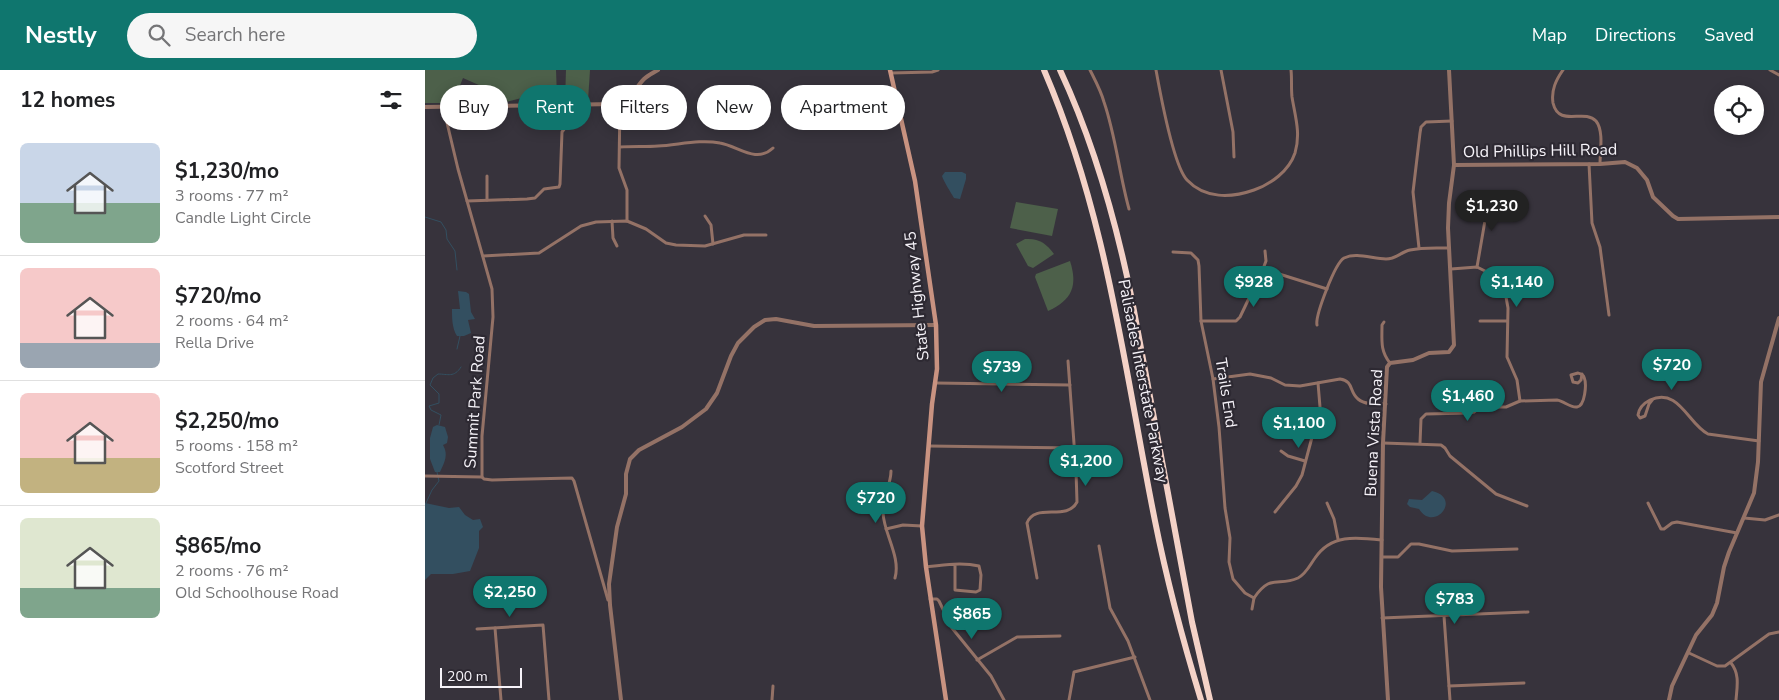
<!DOCTYPE html>
<meta charset="utf-8">
<style>
:root{--surface:#fff;--page:#f6f6f6;--text:#202124;--muted:#757577;--line:#e0e0e0;--accent:#0f766e}
body{margin:0;font-family:"Nunito Sans",sans-serif;background:var(--page);color:var(--text);height:100vh;display:flex;flex-direction:column;font-size:19px;white-space:nowrap}
*{box-sizing:border-box;margin:0}
p{font-size:16px;color:var(--muted)}
.icon{flex:none;width:28px;height:28px;fill:none;stroke:currentColor;stroke-width:2;stroke-linecap:round;stroke-linejoin:round}
.map{position:relative;flex:1;overflow:hidden}
.panel{display:flex;flex-direction:column;background:var(--surface);width:425px}
.panel>*{flex:none}
.banner{position:absolute;left:15px;top:15px;width:475px;height:45px;display:flex;gap:10px}
.controls{position:absolute;left:1289px;top:15px;display:grid;gap:10px}
.controls a{display:grid;place-items:center;width:50px;height:50px;border-radius:50%;background:var(--surface);box-shadow:0 2px 12px #0003;font-size:25px}
.scale{position:absolute;left:15px;bottom:12px;width:82px;box-sizing:border-box;padding-left:5px;border:2px solid #f6f3f9;border-top:0;font-size:14px;line-height:18px;white-space:nowrap;color:#f6f3f9;-webkit-text-stroke:4px #2d2932;paint-order:stroke}
.price{position:absolute;translate:-50% -42px;padding:0 11px;border-radius:18px;background:var(--accent);color:#fff;font-size:16px;line-height:32px;filter:drop-shadow(0 1px 2px #0008)}
.price::after{content:'';position:absolute;left:50%;top:30px;width:15px;height:11px;margin-left:-8px;background:inherit;clip-path:polygon(0 0,100% 0,50% 100%)}
.price.current{background:#222;color:#fff}
ul{padding:0;list-style:none}
li{display:flex;align-items:center;gap:15px;height:125px;padding:0 20px}
li+li{border-top:1px solid var(--line)}
li span{display:grid;place-items:center;flex:none;width:140px;height:100px;border-radius:8px;color:#555}
li>.icon{margin-inline-start:auto}
span .icon{width:60px;height:60px;fill:#fffc;stroke-width:1}
li b{font-size:21px}
h2{display:flex;justify-content:space-between;align-items:center;height:60px;padding:0 20px;font-size:21px}
.chip{padding:0 18px;border-radius:22px;background:var(--surface);box-shadow:0 2px 12px #0003;font-size:18px;line-height:45px}
.chip.current{background:var(--accent);color:#fff}
header{display:flex;align-items:center;gap:30px;box-sizing:border-box;height:70px;padding:0 25px;background:var(--accent);color:#fff}
header strong{font-size:24px}
nav{display:flex;gap:28px;margin-inline-start:auto;font-size:18px}
.search{width:350px;height:45px;background:var(--page);display:flex;align-items:center;gap:12px;box-sizing:border-box;padding:0 18px;border-radius:28px;color:var(--muted);font-size:19px}
main{display:flex;flex:1;min-height:0}
.map>svg:first-child{display:block}
</style>
<header>
<strong>Nestly</strong>
<div class="search"><svg class="icon" aria-label="search" viewBox="0 0 24 24"><circle cx="10" cy="10" r="6"/><path d="M15 15l6 6"/></svg>Search here</div>
<nav><a>Map</a><a>Directions</a><a>Saved</a></nav>
</header>
<main>
<section class="panel">
<h2>12 homes<svg class="icon" aria-label="filters" viewBox="0 0 24 24"><path d="M4 7h16M4 17h16"/><circle cx="9" cy="7" r="2"/><circle cx="15" cy="17" r="2"/></svg></h2>
<ul>
<li><span style="background:linear-gradient(#c9d6e8 60%,#7fa58c 0)"><svg class="icon" aria-label="home" viewBox="0 0 24 24"><path d="M3 11l9-7 9 7M6 9v11h12V9"/></svg></span><div><b>$1,230/mo</b><p>3 rooms · 77 m²</p><p>Candle Light Circle</p></div></li>
<li><span style="background:linear-gradient(#f6c9c9 75%,#9aa5b1 0)"><svg class="icon" aria-label="home" viewBox="0 0 24 24"><path d="M3 11l9-7 9 7M6 9v11h12V9"/></svg></span><div><b>$720/mo</b><p>2 rooms · 64 m²</p><p>Rella Drive</p></div></li>
<li><span style="background:linear-gradient(#f6c9c9 65%,#c2b280 0)"><svg class="icon" aria-label="home" viewBox="0 0 24 24"><path d="M3 11l9-7 9 7M6 9v11h12V9"/></svg></span><div><b>$2,250/mo</b><p>5 rooms · 158 m²</p><p>Scotford Street</p></div></li>
<li><span style="background:linear-gradient(#dfe7d0 70%,#7fa58c 0)"><svg class="icon" aria-label="home" viewBox="0 0 24 24"><path d="M3 11l9-7 9 7M6 9v11h12V9"/></svg></span><div><b>$865/mo</b><p>2 rooms · 76 m²</p><p>Old Schoolhouse Road</p></div></li>
</ul>
</section>
<div class="map">
<svg width="1354" height="630" viewBox="0 0 1354 630">
<rect width="100%" height="100%" fill="#37333c"/>
<g fill="#4d604a">
<path d="M0 0H131L132 26 112 24 77 33 56 16 38 8 28 33H0Z"/>
<path d="M141 0H165L163 31H140Z"/>
<path d="M591 132 633 139 627 166 585 158Z"/>
<path d="M600 169C614 168 621 173 629 184L608 198 603 196 591 174Z"/>
<path d="M645 191C653 216 647 230 623 241L610 207 611 204Z"/>
</g>
<g fill="#334f60">
<path d="M520 102H537L541 104V109L535 129 529 128C525 121 519 112 517 106Z"/>
<path d="M33 221 41 222 44 224 46 242 50 249 43 250 46 263 39 266H32C27 258 27 248 27 239H35Z"/>
<path d="M12 355 20 357 23 367 22 373 18 375C24 385 19 393 15 402H10L5 389V368L8 357Z"/>
<path d="M1007 421C1038 428 1009 463 994 439L985 437 982 434 984 429 997 430Z"/>
<path d="M0 433 24 438 34 437 40 445 48 450 55 449 58 457 54 461V478L45 501 28 504H6L0 510Z"/>
</g>
<g fill="none" stroke-linecap="round" stroke-linejoin="round">
<g stroke="#334f60" stroke-width="1">
<path d="M0 147 16 152 21 160 22 169 30 181 32 200"/>
<path d="M32 279 35 266"/>
<path d="M14 355 16 345 6 340 4 336 14 333V324L5 315 8 308 13 304C23 304 29 308 36 297"/>
<path d="M1 433 7 420 14 411 12 402"/>
</g>
<g stroke="#947266" stroke-width="3">
<path d="M665 0C670 10 676 21 679 32 691 67 694 103 704 139"/>
<path d="M731 0C735 22 748 95 762 110 780 129 806 128 829 120 846 114 864 101 870 83 876 63 870 46 867 27 866 18 867 9 866 0"/>
<path d="M796 0 808 62 809 87"/>
<path d="M1138 0C1131 10 1126 20 1128 33 1134 58 1159 38 1171 51 1179 61 1175 82 1175 94"/>
<path d="M1345 0 1354 5"/>
<path d="M466 3 507 2 513 0"/>
<path d="M195 33 194 98 202 120V151"/>
<path d="M18 36 33 99 67 219 68 247 57 366V407L59 409 67 410 147 408 149 411 183 530"/>
<path d="M195 77C208 76 221 77 233 76 253 75 275 69 295 73 313 76 331 94 348 78"/>
<path d="M1164 94 1167 153 1175 177 1184 245"/>
<path d="M62 106V130"/>
<path d="M42 131 102 129 110 128 119 119 134 117 135 114 137 62 145 51 146 35"/>
<path d="M280 146 286 155 288 174"/>
<path d="M187 151 188 168 192 176"/>
<path d="M994 178 988 122 995 63 996 57 1001 52 1027 51"/>
<path d="M748 182 766 183 773 190 774 196 776 251 788 309 794 357 800 438 805 468 804 492 808 509 820 523 829 528C846 503 853 517 873 508 881 504 885 495 890 488 906 464 931 467 957 470"/>
<path d="M58 186 114 183 156 156 171 152 202 151 221 159 241 173 251 175 280 176 319 165H341"/>
<path d="M1052 197 1062 139V135L1060 131"/>
<path d="M838 199 902 219"/>
<path d="M1026 199 1052 197 1066 204 1075 215 1081 227 1083 238 1082 287 1092 310 1095 331"/>
<path d="M776 251H811L815 247 838 199 841 191 840 181"/>
<path d="M1055 251H1082"/>
<path d="M959 252 957 255C957 270 955 281 965 293"/>
<path d="M892 255C890 246 910 193 919 188 931 182 948 189 961 189 971 189 976 182 985 180 998 177 1011 178 1024 178"/>
<path d="M788 309 825 304 846 308 860 315 875 316 915 309C929 311 924 322 933 329 940 335 952 334 961 334"/>
<path d="M511 313 645 315"/>
<path d="M1228 329 1224 334 1220 346 1215 348 1213 345C1214 338 1219 333 1225 330 1254 317 1263 354 1283 364L1334 371"/>
<path d="M958 373 1016 375 1020 378 1025 386 1071 424 1102 436"/>
<path d="M995 373 996 349 1001 344 1043 343 1049 342 1055 337H1081L1095 331 1132 330C1139 331 1145 338 1152 337 1160 336 1162 314 1159 307 1158 304 1155 304 1153 303L1146 305 1148 312 1153 313 1156 310 1157 304"/>
<path d="M504 376 649 378"/>
<path d="M856 381 863 386 880 391"/>
<path d="M466 401C466 415 457 428 458 443 459 464 476 487 470 508"/>
<path d="M0 406 57 407"/>
<path d="M902 433 909 449 913 469"/>
<path d="M1223 433 1236 459H1239L1247 453 1252 452 1312 463"/>
<path d="M850 442 871 416 877 405 895 337 893 313"/>
<path d="M1319 448 1340 450 1354 445"/>
<path d="M461 459 478 455 497 456"/>
<path d="M674 476 685 538 703 571 725 630"/>
<path d="M957 487H973L986 474H994L1027 481 1092 479"/>
<path d="M501 497C517 495 537 492 554 496L556 505 555 520 551 522 530 520V495"/>
<path d="M612 508 602 453C610 432 642 452 652 432L651 401 643 291"/>
<path d="M505 529H512L514 531 527 558 566 606 579 630"/>
<path d="M827 539 829 528"/>
<path d="M1019 546 1025 630"/>
<path d="M957 548 1103 542"/>
<path d="M70 558 76 630"/>
<path d="M52 559 118 555 124 630"/>
<path d="M1264 583 1292 596H1300L1344 564 1354 562"/>
<path d="M552 590 592 567 635 566"/>
<path d="M1306 593C1315 604 1312 617 1311 630"/>
<path d="M1024 616 1099 613"/>
<path d="M347 630 348 616"/>
<path d="M644 630 649 602 710 587"/>
</g>
<g stroke="#947266" stroke-width="4">
<path d="M0 37 190 34C206 32 209 19 219 9 223 5 228 3 233 0"/>
<path d="M1029 95 1175 94 1200 92 1212 98 1222 110 1228 127 1248 146 1253 149 1354 147"/>
<path d="M196 630 185 535 184 514 192 457 201 424V404L205 389 214 380 257 357 281 339 292 323 306 286 313 273 329 257 340 250 351 249 389 256 511 255"/>
<path d="M963 630 956 517 958 373 962 297 965 293 988 290 1004 283 1024 282 1029 275 1023 158 1024 133 1029 95 1024 0"/>
<path d="M1244 630 1247 616 1271 565 1287 545 1292 533 1299 497 1304 482 1329 423 1333 392 1336 312 1354 248"/>
</g>
<path stroke="#c99381" stroke-width="4.5" d="M465 0 490 111 511 255 512 299 507 334 497 456 501 497 521 630"/>
<g stroke="#f4d2c7" stroke-width="6">
<path d="M619 0C682 146 699 297 730 451 742 511 758 571 776 630"/>
<path d="M635 0C669 73 691 151 707 230L767 552 785 630"/>
</g>
</g>
<g text-anchor="middle" dominant-baseline="central" stroke-width="4.5" stroke-linejoin="round" paint-order="stroke">
<g font-size="16" fill="#f6f3f9" stroke="#2d2932">
<text transform="translate(1115 81) rotate(-1)">Old Phillips Hill Road</text>
<text transform="translate(492 226) rotate(-96)">State Highway 45</text>
<text transform="translate(718 311) rotate(79)">Palisades Interstate Parkway</text>
<text transform="translate(801 323) rotate(81)">Trails End</text>
<text transform="translate(50 332) rotate(-86)">Summit Park Road</text>
<text transform="translate(949 363) rotate(-87)">Buena Vista Road</text>
</g>
</g>
</svg>
<div class="controls">
<a><svg class="icon" aria-label="locate" viewBox="0 0 24 24"><circle cx="12" cy="12" r="6"/><path d="M12 2v4M12 18v4M2 12h4M18 12h4"/></svg></a>
</div>
<div class="scale">200 m</div>
<b class="price current" style="left:1067px;top:162px">$1,230</b>
<b class="price" style="left:829px;top:238px">$928</b>
<b class="price" style="left:1092px;top:238px">$1,140</b>
<b class="price" style="left:1247px;top:321px">$720</b>
<b class="price" style="left:577px;top:323px">$739</b>
<b class="price" style="left:1043px;top:352px">$1,460</b>
<b class="price" style="left:874px;top:379px">$1,100</b>
<b class="price" style="left:661px;top:417px">$1,200</b>
<b class="price" style="left:451px;top:454px">$720</b>
<b class="price" style="left:85px;top:548px">$2,250</b>
<b class="price" style="left:1030px;top:555px">$783</b>
<b class="price" style="left:547px;top:570px">$865</b>
<div class="banner">
<a class="chip">Buy</a>
<a class="chip current">Rent</a>
<a class="chip">Filters</a>
<a class="chip">New</a>
<a class="chip">Apartment</a>
</div>
</div>
</main>
